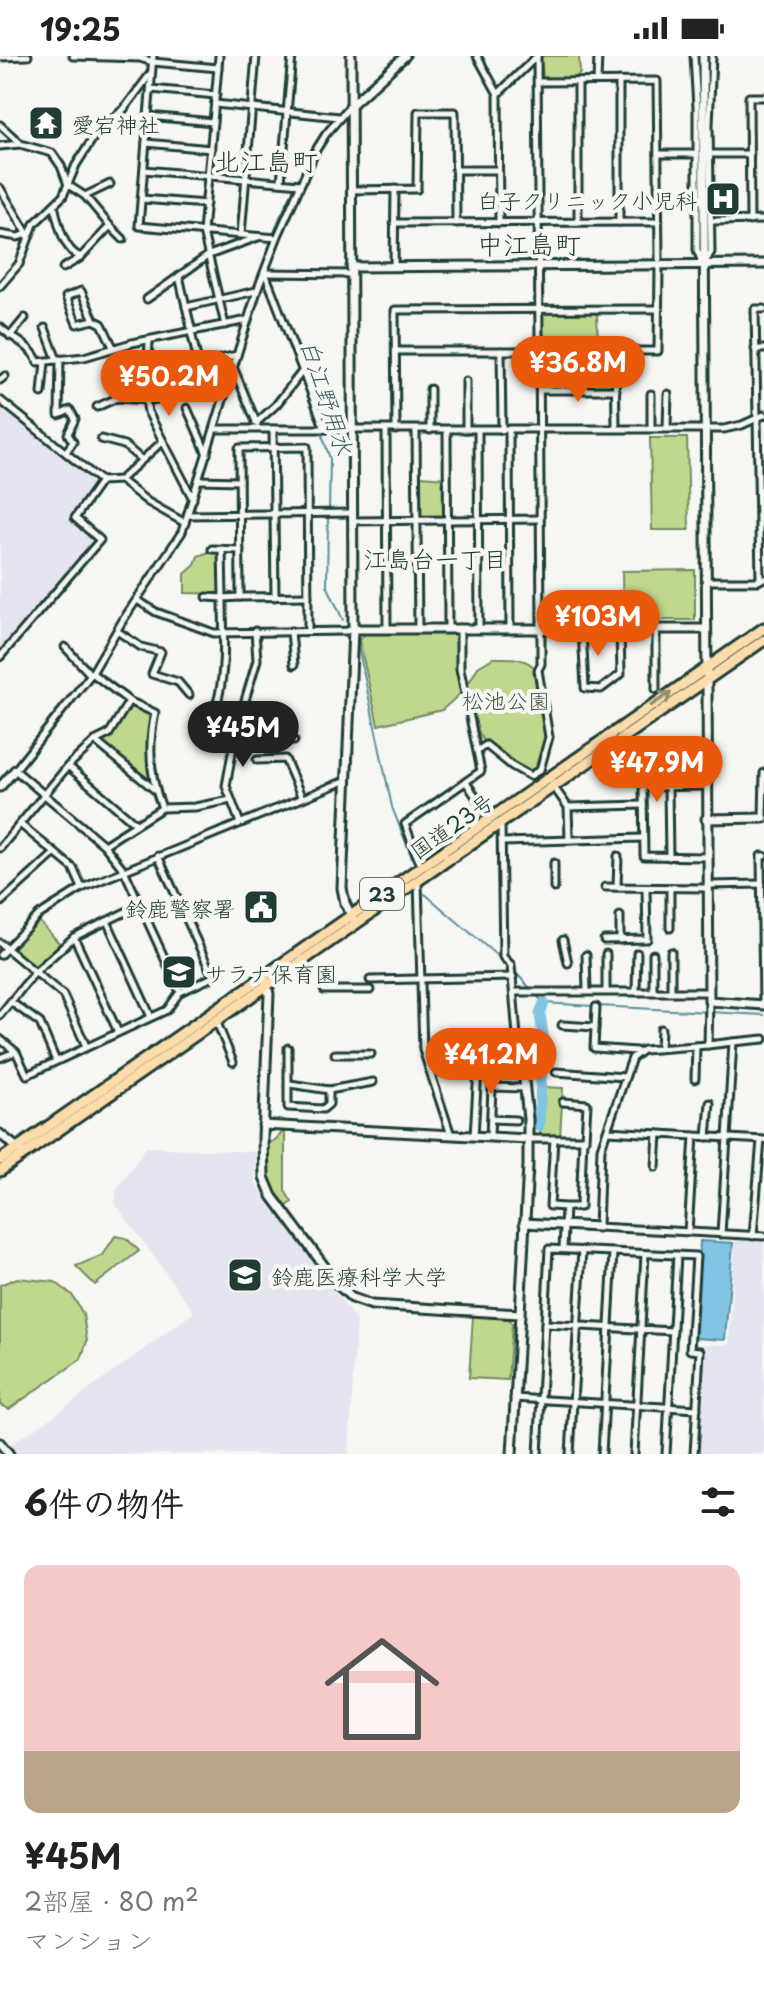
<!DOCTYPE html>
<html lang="ja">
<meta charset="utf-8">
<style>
:root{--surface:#fff;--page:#f2f2f2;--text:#222;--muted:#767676;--line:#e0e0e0;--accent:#ea580c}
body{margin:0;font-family:"Playpen Sans","Klee One",sans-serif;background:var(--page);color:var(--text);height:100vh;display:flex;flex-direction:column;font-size:30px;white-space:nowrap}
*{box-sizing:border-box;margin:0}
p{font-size:26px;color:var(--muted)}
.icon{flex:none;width:44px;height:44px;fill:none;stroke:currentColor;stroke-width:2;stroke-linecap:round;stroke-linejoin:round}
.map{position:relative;height:1398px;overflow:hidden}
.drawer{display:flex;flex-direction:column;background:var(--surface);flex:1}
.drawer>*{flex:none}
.price{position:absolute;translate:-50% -68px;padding:0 18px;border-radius:28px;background:var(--accent);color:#fff;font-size:26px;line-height:52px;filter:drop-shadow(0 2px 4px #0008)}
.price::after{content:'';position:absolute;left:50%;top:48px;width:24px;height:18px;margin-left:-12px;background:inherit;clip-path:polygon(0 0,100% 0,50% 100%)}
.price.current{background:#222;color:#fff}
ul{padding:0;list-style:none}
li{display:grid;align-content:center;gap:16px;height:424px;padding:0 24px}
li+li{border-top:2px solid var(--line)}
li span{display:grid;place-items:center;height:248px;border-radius:16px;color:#555}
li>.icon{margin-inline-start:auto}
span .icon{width:144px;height:144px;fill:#fffc;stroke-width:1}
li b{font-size:34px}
h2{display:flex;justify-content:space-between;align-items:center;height:96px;padding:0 24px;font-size:34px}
.status{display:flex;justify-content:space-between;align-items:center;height:56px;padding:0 40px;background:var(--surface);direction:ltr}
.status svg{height:22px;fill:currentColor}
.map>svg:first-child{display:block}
</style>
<div class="status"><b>19:25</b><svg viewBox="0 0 49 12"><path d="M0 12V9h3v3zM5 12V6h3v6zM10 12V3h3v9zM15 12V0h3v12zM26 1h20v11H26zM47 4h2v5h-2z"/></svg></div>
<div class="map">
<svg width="764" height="1398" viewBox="0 0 764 1398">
<rect width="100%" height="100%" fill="#f6f6f2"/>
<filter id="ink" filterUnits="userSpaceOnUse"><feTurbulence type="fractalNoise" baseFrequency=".0125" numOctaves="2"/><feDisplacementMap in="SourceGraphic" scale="16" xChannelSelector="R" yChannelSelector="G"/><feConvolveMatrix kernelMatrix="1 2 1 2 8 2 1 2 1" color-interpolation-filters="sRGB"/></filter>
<g filter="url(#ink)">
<g fill="#e4e5f1">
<path d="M0 346 97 424V427L73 461 96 484 95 487 0 598Z"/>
<path d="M146 1091 256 1096 255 1126 356 1265 349 1398H16L8 1390 54 1360 194 1256 115 1147 117 1133Z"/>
<path d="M735 1183 764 1185V1398H697L703 1288 729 1289Z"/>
</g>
<g fill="#c0d88e" stroke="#708a61" stroke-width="2">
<path d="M541 0H579L580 17 574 23H543Z"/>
<path d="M544 256H597L598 292H544L542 258Z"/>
<path d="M650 382H687L689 474H652Z"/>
<path d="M421 420 446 422 445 457 442 460 423 461 420 457Z"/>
<path d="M209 496H220V538L185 537V518L195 509 198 500Z"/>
<path d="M695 514V564H623L622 515Z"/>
<path d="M456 577V614L461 637 442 654 378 669 359 584 365 578Z"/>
<path d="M493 602C509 602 527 600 537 615L547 680 539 710 525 716C513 709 486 692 480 679 474 664 471 645 468 628L478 611Z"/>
<path d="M132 650 151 660 147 690 152 722 147 725 101 687 102 684 112 679Z"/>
<path d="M39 865 61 889 34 911 12 891Z"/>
<path d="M542 1031 563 1032 560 1080H540Z"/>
<path d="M282 1077H285V1135L292 1146 285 1152C268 1128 267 1117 265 1089L275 1084Z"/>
<path d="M115 1180 126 1182 139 1195 95 1229 76 1210 103 1199Z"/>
<path d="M17 1222 55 1226 72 1239 83 1258 87 1285 81 1303 9 1353 0 1349V1229Z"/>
<path d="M473 1260 508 1263 512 1268 508 1324 469 1322Z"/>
</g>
<path fill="#82c4e3" stroke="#5a8e9d" stroke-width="2" d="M700 1185 733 1187 725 1284 695 1282Z"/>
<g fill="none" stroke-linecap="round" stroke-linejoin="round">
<g stroke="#5a8e9d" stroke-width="2">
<path d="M338 57 345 49"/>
<path d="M260 216 279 163 320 82 334 62"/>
<path d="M312 347 330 403 329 454"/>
<path d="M328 460 327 529 343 564"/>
<path d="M358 590 392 751 413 805"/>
<path d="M425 838 509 910"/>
<path d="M514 915 531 933"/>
<path d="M535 938 544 947 593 950"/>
<path d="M599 950 764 959"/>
</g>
<path stroke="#82c4e3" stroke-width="11" d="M539 1070 543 979 540 958 544 947"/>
<defs>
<g id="street">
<path d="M73 0 140 2 153 6 218 12"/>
<path d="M153 0 139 170 277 182"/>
<path d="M219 0 203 176 225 269"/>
<path d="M477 0 498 38 499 167"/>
<path d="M694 0 697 52V194L702 206"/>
<path d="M0 1 28 0"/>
<path d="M597 25 598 0"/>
<path d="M619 25V166"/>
<path d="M539 26 657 25 659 203"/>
<path d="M578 26V166"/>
<path d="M151 33 216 39"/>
<path d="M498 38 537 0"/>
<path d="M215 48 339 61"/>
<path d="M148 60 213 66"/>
<path d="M0 69 20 87"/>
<path d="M146 87 211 93"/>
<path d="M0 90 20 88 52 97 61 110 68 129 85 140 110 170 81 201C63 195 58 166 54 149"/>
<path d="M658 98H697"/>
<path d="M713 98H750"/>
<path d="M144 114 300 128"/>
<path d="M455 114H498"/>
<path d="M281 126 292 0"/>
<path d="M0 132 27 177"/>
<path d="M351 134 417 133 418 56H455L456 167"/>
<path d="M85 140 110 128"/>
<path d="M142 143 206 148"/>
<path d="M713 165 764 164"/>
<path d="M750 165 749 41H764"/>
<path d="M394 167 658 166"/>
<path d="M110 170 123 183"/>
<path d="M0 178 18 181 27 178"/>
<path d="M241 179 256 0"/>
<path d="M706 205 711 196 709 69 712 0"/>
<path d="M394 211 395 133"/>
<path d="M63 212 80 202"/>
<path d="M265 217 325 373H724L742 369 764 359"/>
<path d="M266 217 351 218"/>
<path d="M0 230 19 208 34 168 63 140 76 109 97 76 124 53 151 17"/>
<path d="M147 243 178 221"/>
<path d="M186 251 256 235"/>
<path d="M94 264 77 268 66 241 81 235 94 264 102 268 113 291"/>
<path d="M0 271C14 284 31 289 38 306L84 301 132 287 248 264"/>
<path d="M45 272 57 304"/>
<path d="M191 276 204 332"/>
<path d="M192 276 179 220 209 199 258 181"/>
<path d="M10 280 25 262"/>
<path d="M149 285 146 344 148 356 193 443"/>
<path d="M755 293H764"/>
<path d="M396 295H658L659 210"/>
<path d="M501 295 502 374"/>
<path d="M615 295 616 372"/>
<path d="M150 299 153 344 228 327"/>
<path d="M60 303 59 359 70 354 75 363 68 378 73 386 66 396"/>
<path d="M233 311 257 368"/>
<path d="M151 318 237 299"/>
<path d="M0 324 5 320"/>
<path d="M466 325V373"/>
<path d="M430 333V374"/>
<path d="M540 334H616"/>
<path d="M42 337 45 306"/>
<path d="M0 344 101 425 120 424 148 446 185 467"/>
<path d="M97 351 117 342 146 344"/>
<path d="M187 352 207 398"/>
<path d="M256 367 276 349 304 313"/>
<path d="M651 372V338"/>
<path d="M667 372 668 338"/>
<path d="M215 373H325"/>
<path d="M273 373 275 541"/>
<path d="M386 374 387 572"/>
<path d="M396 374 395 254 659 253"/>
<path d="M416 374 418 573"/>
<path d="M447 374 448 572"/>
<path d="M478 374 479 572"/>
<path d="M509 374 510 572"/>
<path d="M101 383 124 389 142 404"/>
<path d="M120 424 163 385"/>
<path d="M199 424 239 425"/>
<path d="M188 459 352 457"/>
<path d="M352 465 540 463"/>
<path d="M212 493 240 494"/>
<path d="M760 524 755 253H764"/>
<path d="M706 525H758L764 522"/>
<path d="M207 541 223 542 222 493"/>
<path d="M240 541 308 540"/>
<path d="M137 544 156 556 214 577 347 575 352 573"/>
<path d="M582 573 585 632 601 633 621 618 620 573"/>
<path d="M117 575 141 591 161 596 152 618 178 626 189 639"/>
<path d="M291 575 294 609"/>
<path d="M65 591 90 618"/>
<path d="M0 601 100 484 75 462 101 425"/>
<path d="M92 617 129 645 155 657C148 689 150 722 162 752"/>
<path d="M656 633V573"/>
<path d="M95 685 155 734"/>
<path d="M294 685 204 681C205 666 216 654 219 639 226 607 223 574 223 542L240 541 239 392 307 391 308 574"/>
<path d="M477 695 486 689 512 710 530 720 540 714 549 681 538 614 541 608V572L537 0"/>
<path d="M257 704 285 703 302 742"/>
<path d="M68 710 136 768"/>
<path d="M466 726 490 762"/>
<path d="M553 730 568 751 569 784"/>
<path d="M706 730 643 731 644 800 707 801"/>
<path d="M668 731 669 801"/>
<path d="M568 751 643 749"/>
<path d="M763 762 764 717"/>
<path d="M240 767 226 730 236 675 257 604 255 575"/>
<path d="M20 768 73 812 82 832"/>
<path d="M501 768 503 901 511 909 520 1015"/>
<path d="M502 786 643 782"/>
<path d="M104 789 162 752 195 751 231 744"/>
<path d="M0 792 68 710 95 685 109 678 129 645"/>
<path d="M554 807V832"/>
<path d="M421 811 405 768 481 715 460 613V572"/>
<path d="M418 826 423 994 451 1079"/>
<path d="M707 829 762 828"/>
<path d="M605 831 707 832"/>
<path d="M617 831 618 800"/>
<path d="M670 832V872"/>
<path d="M0 847 55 797"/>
<path d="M107 865 151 961"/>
<path d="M74 881 118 976"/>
<path d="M563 884 568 907"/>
<path d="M604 884 647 883 646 832"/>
<path d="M620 884V860"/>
<path d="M0 887 63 939 86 990"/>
<path d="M671 896V935"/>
<path d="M653 898V935"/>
<path d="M0 899 39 859 82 832 347 724"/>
<path d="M586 899 587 935"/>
<path d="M370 924 513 921"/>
<path d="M324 934H370"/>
<path d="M606 935V898"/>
<path d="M636 935 637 897"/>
<path d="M180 936 124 814 104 789 15 714 92 617 123 564 182 476 257 235 277 182 316 94 326 78 350 50"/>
<path d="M515 936H709"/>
<path d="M709 945 708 989 643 994 632 1002 601 1092 598 1171 764 1180"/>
<path d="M11 946 40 967 56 1005"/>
<path d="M763 949 761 800H764"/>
<path d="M596 951 594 992 636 995"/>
<path d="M0 959 35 916 74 881 140 849"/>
<path d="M218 969 233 1006"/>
<path d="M562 969 595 971"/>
<path d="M0 983 16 996 27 1019 167 954 180 936 213 921 158 800"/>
<path d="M708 989 733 986"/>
<path d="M288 992V1051L323 1053 329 1048V1034"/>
<path d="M660 992 661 973"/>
<path d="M335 998H371"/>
<path d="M0 1002 15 996"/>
<path d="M556 1016 625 1021"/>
<path d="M695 1023 696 990"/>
<path d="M290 1028 329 1034 373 1026"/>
<path d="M563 1046 587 1048 585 1083"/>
<path d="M491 1063 516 1064"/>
<path d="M608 1075 764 1084"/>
<path d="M474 1080 478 1013 521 1015"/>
<path d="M490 1081 492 1031 524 1032"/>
<path d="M707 1081 710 1047"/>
<path d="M528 1083H554"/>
<path d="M656 1111 658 1078"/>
<path d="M688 1176 694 1080"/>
<path d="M721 1178 733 986 764 983"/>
<path d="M753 1180 761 1084"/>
<path d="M563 1193 565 1151H580L583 1083H554L550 1150 565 1151"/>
<path d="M545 1268 673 1275"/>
<path d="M514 1342 697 1353"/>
<path d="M538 1398 549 1193 696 1200 690 1294 700 1295 694 1398"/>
<path d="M570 1398 582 1194"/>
<path d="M602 1398 613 1196"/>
<path d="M634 1398 645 1198"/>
<path d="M666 1398 677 1199"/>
</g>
<g id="secondary">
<path d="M351 0 353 573 342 832 345 847 353 863"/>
<path d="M703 0 709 945 764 949"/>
<path d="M350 50 405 0"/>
<path d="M351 211 764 208"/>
<path d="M353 573H705"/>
<path d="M0 731 15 714"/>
<path d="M706 763 764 762"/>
<path d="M266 925 269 938 263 1082 264 1121 272 1140 339 1230 352 1242 372 1249 520 1258 512 1398"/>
<path d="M263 1069 528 1083"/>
<path d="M0 1078 20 1094"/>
<path d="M524 1167 598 1171"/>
<path d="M520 1258 528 1109V1063L523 1015"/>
<path d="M0 1387 9 1398"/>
</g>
<g id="highway">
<path d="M0 1104 764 572"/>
<path d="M0 1115 764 584"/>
</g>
</defs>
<use href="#street" stroke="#1f3d34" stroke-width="11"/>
<use href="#secondary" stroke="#1f3d34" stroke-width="13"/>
<use href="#highway" stroke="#1f3d34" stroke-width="15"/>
<use href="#street" stroke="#f6f6f2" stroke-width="5"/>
<use href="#secondary" stroke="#f6f6f2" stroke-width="7"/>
<use href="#highway" stroke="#fddcac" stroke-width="9"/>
</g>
<defs><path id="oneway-shaft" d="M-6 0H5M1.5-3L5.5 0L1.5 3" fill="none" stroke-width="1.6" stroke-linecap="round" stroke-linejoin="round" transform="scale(2)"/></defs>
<use stroke="#8e8c70" href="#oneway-shaft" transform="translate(661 643) rotate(-33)"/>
</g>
<defs>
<symbol id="temple-square" viewBox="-11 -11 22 22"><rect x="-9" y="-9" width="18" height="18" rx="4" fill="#1f3d34" stroke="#f6f6f2"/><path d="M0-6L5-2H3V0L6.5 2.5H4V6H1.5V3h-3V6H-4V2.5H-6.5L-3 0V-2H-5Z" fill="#fff"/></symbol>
<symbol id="hospital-square" viewBox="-11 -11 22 22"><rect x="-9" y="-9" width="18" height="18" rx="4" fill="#1f3d34" stroke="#f6f6f2"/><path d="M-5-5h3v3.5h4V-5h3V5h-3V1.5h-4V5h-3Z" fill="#fff"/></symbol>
<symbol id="civic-square" viewBox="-11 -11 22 22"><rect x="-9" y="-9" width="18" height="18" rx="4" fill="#1f3d34" stroke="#f6f6f2"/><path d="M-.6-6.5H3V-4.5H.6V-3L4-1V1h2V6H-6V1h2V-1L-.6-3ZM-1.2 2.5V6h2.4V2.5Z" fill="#fff"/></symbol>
<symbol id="school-square" viewBox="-11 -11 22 22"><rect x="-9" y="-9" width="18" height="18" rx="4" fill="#1f3d34" stroke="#f6f6f2"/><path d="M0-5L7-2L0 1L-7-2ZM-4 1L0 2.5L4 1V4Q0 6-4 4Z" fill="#fff"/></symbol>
<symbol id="university-square" viewBox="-11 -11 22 22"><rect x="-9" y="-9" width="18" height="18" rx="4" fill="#1f3d34" stroke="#f6f6f2"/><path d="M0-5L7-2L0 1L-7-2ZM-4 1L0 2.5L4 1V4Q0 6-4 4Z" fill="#fff"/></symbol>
</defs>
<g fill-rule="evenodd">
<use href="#temple-square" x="26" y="47" width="40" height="40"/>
<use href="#hospital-square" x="703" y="123" width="40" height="40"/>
<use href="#civic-square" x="241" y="831" width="40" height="40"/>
<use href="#school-square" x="159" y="896" width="40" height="40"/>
<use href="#university-square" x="225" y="1199" width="40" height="40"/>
</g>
<g text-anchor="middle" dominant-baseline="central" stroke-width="8" stroke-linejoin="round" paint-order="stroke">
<rect fill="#f6f6f2" stroke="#60746d" stroke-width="2" x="360" y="822" width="44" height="32" rx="6"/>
<g font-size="20" font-weight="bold" fill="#1f3d34">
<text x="382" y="838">23</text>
</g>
<g font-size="22" fill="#1f3d34" stroke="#f6f6f2" text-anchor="start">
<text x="72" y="67">愛宕神社</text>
<text x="697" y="143" text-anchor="end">白子クリニック小児科</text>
<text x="235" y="851" text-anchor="end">鈴鹿警察署</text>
<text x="205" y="916">サラナ保育園</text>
<text x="271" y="1219">鈴鹿医療科学大学</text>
</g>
<g font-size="22" fill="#3f5c46" stroke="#f6f6f2">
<text x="506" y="643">松池公園</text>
</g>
<g font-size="22" fill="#1f3d34" stroke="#f6f6f2">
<text transform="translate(451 769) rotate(-35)">国道23号</text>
</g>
<g font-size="24" font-style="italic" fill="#385f60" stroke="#f6f6f2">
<text transform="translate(328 341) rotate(72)">白江野用水</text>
</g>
<g font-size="24" fill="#1f3d34" stroke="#f6f6f2">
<text x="435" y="502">江島台一丁目</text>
</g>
<g font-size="26" fill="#1f3d34" stroke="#f6f6f2">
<text x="266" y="104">北江島町</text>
<text x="529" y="187">中江島町</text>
</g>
</g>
</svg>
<b class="price" style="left:578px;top:348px">¥36.8M</b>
<b class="price" style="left:169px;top:362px">¥50.2M</b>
<b class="price" style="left:598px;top:602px">¥103M</b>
<b class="price current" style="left:243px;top:713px">¥45M</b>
<b class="price" style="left:657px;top:748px">¥47.9M</b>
<b class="price" style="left:491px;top:1040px">¥41.2M</b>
</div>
<section class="drawer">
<h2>6件の物件<svg class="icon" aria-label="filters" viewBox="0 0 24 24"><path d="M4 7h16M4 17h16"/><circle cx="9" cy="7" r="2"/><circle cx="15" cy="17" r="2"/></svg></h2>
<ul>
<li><span style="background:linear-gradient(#f6c9c9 75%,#b9a48a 0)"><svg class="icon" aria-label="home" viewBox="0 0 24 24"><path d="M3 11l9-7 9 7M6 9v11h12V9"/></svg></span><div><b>¥45M</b><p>2部屋 · 80 m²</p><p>マンション</p></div></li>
</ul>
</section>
